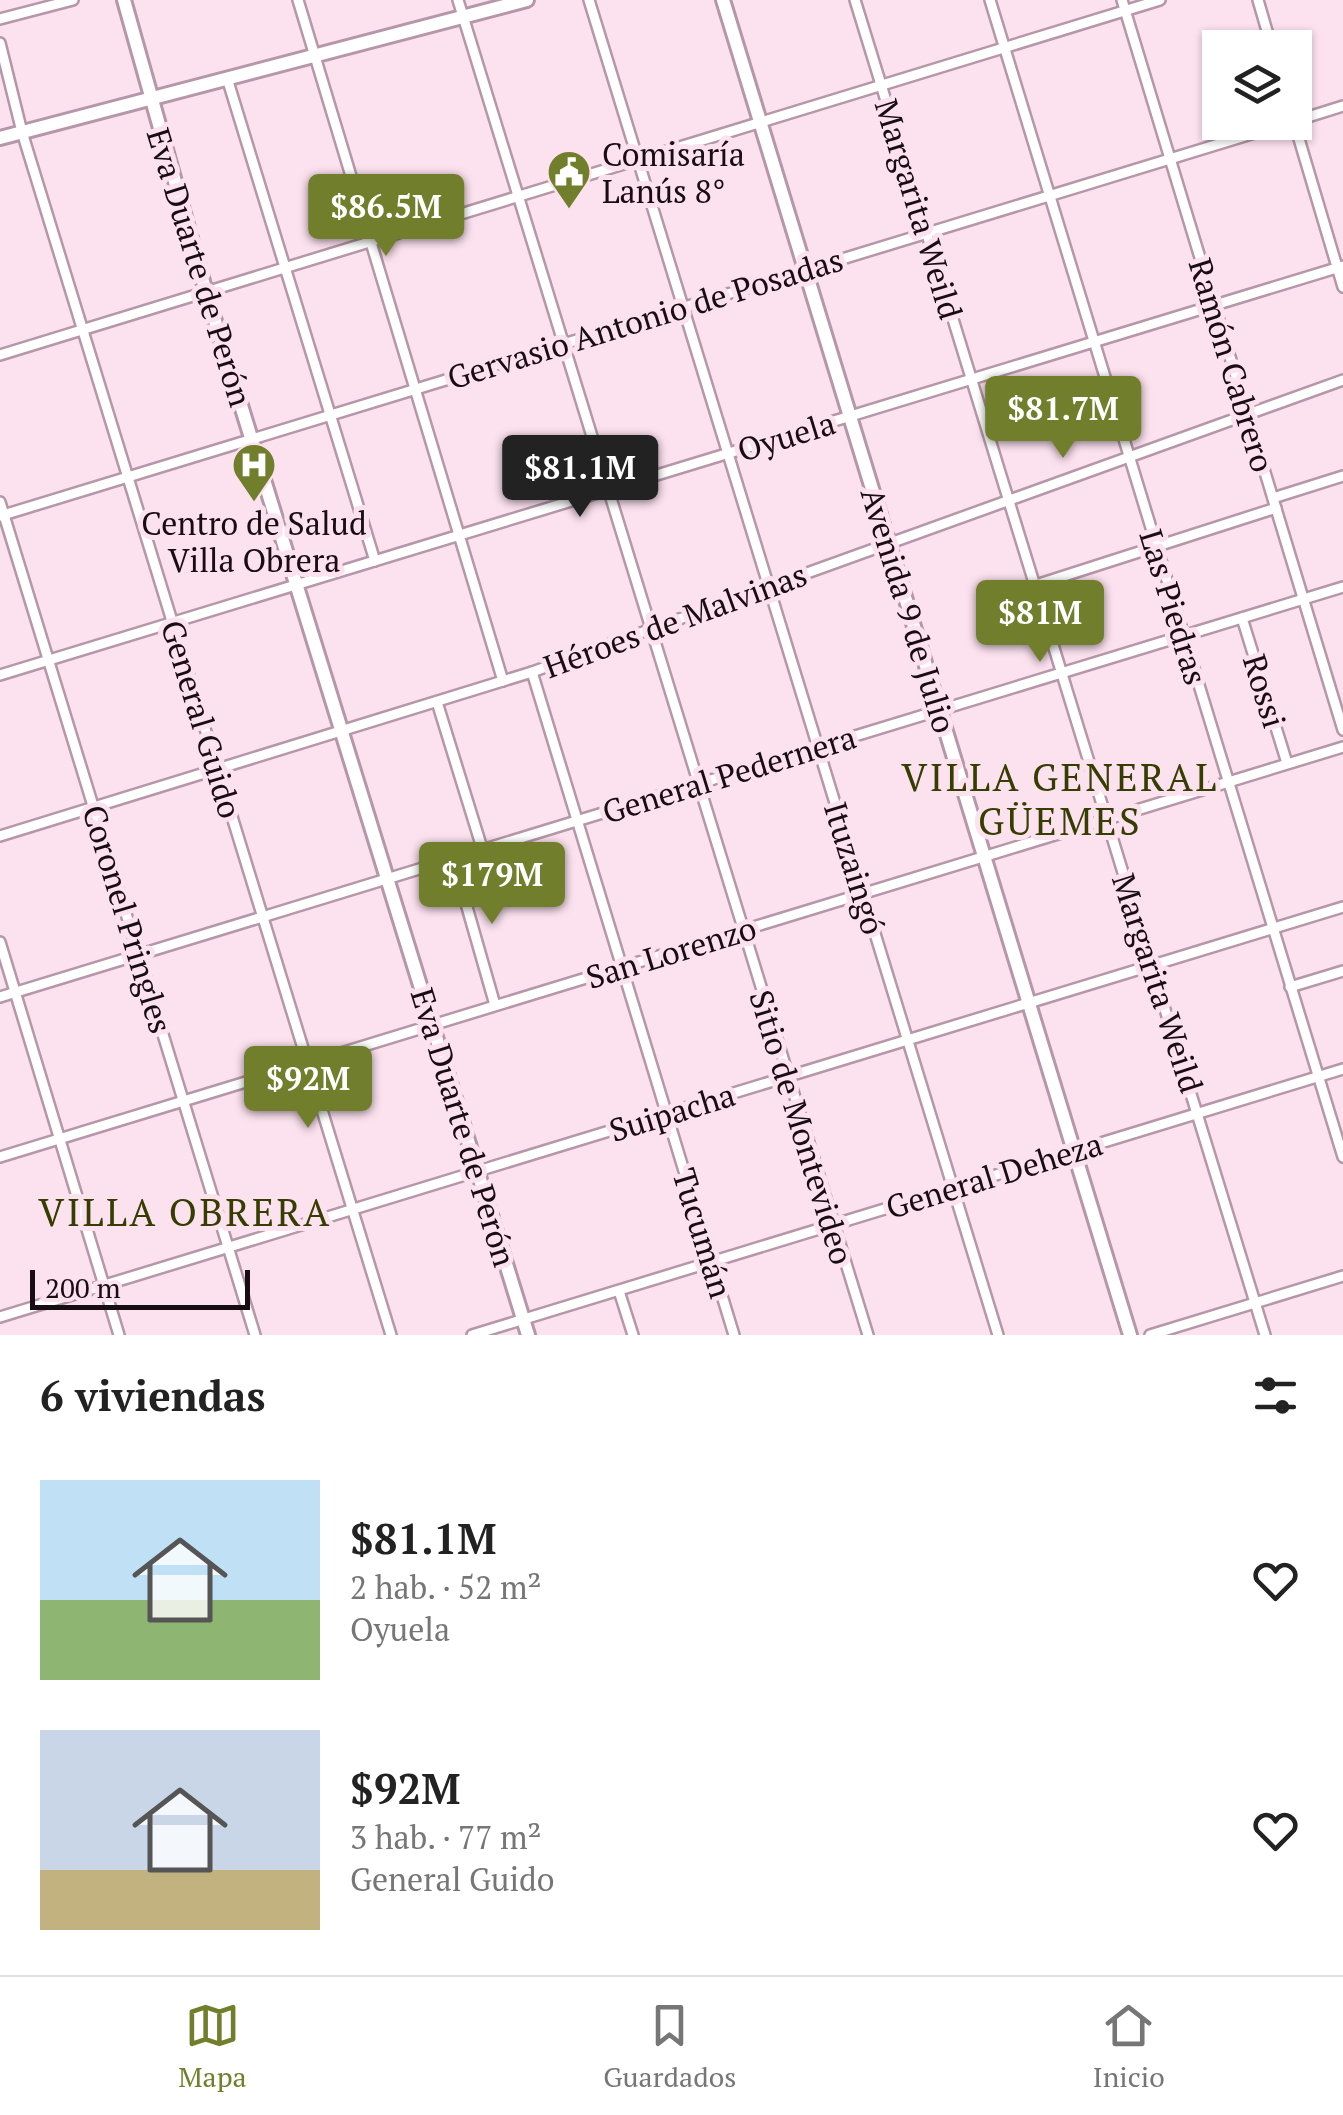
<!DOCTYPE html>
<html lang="es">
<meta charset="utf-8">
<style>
:root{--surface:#fff;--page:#f6f6f6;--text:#222;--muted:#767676;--line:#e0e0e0;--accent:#717f2c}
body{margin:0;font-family:"PT Serif",serif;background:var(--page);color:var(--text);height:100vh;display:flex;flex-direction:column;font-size:38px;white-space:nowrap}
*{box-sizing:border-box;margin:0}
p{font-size:32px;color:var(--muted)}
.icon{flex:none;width:55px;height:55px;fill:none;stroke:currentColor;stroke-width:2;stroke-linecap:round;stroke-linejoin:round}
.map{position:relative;height:1335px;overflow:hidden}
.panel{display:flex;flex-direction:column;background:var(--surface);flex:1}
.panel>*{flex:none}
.tools{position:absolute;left:1202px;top:30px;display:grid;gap:20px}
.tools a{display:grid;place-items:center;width:110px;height:110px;border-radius:0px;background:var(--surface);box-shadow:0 2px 8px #0004;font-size:50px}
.scale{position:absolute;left:30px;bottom:25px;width:220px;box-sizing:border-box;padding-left:10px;border:5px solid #180d13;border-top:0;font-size:28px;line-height:35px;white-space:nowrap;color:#180d13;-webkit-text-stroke:8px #fce1ef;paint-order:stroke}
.price{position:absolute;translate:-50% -85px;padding:0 22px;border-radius:10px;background:var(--accent);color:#fff;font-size:32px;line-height:65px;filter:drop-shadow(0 2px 5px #0008)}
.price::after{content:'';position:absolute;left:50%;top:60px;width:30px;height:22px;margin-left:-15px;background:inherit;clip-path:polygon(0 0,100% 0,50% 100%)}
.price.current{background:#222;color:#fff}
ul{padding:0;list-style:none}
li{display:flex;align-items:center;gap:30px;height:250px;padding:0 40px}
li span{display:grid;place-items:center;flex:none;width:280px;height:200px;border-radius:0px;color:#555}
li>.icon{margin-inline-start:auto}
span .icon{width:120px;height:120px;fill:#fffc;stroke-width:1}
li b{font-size:42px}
h2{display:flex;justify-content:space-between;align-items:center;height:120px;padding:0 40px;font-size:42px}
.tabs{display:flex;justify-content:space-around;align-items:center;height:140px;border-top:2px solid var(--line);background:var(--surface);font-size:28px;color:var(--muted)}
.tabs a{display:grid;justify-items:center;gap:5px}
.tabs .current{color:var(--accent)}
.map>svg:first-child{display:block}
</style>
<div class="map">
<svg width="1343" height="1335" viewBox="0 0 1343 1335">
<rect width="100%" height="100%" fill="#fce1ef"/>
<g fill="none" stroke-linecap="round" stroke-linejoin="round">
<defs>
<g id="street">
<path d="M298 0 503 681"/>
<path d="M458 0 868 1335"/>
<path d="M589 0 998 1335"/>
<path d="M855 0 1265 1335"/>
<path d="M990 0 1343 1157"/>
<path d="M1122 0 1343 730"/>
<path d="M1258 0 1272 48"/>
<path d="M0 19 73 0"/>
<path d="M0 43 22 132 391 1335"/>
<path d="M227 78 375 561"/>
<path d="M1295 121 1343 106"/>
<path d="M1294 122 1343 287"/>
<path d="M0 355 1160 0"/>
<path d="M1273 498 1343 476"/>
<path d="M0 502 255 1335"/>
<path d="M0 516 1291 122"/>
<path d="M1036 585 1276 508"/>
<path d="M1242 618 1287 763"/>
<path d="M532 672 734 1335"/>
<path d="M0 675 1343 266"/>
<path d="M437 702 482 848"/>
<path d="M0 836 532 672 1343 380"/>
<path d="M453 858 495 1005"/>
<path d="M0 942 119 1335"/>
<path d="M1290 987 1343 971"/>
<path d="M0 997 1343 587"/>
<path d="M0 1157 1343 747"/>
<path d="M619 1291 633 1335"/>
<path d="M0 1317 1343 907"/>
<path d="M472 1335 1343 1069"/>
<path d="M1150 1335 1343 1276"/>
</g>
<g id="secondary">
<path d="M124 0 206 292 528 1335"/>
<path d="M723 0 1130 1335"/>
<path d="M0 138 527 0"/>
</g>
</defs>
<use href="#street" stroke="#b697a8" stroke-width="14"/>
<use href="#secondary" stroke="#b697a8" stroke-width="18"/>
<use href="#street" stroke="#fff" stroke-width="9"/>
<use href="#secondary" stroke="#fff" stroke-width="12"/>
</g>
<defs>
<symbol id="civic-pin" viewBox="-11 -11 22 30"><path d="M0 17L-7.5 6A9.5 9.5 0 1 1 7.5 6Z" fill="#717f2c" stroke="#fce1ef"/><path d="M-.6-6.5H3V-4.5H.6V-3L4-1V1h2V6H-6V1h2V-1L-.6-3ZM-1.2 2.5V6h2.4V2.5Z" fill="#fff"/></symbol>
<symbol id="hospital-pin" viewBox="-11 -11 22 30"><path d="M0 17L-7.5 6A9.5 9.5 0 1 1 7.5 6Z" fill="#717f2c" stroke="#fce1ef"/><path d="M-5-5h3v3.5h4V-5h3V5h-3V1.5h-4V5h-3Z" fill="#fff"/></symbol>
</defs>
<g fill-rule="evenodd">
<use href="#civic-pin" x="544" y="147" width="50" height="68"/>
<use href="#hospital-pin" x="229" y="440" width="50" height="68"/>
</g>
<g text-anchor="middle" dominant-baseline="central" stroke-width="10" stroke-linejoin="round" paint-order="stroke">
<g font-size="32" fill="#180d13" stroke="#fce1ef" text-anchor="start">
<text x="602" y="154">Comisaría<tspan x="602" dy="37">Lanús 8°</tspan></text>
<text x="254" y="523" text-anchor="middle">Centro de Salud<tspan x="254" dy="37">Villa Obrera</tspan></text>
</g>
<g font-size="32" fill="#180d13" stroke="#fce1ef">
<text transform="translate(919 209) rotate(73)">Margarita Weild</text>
<text transform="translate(200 267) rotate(73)">Eva Duarte de Perón</text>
<text transform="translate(645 318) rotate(-17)">Gervasio Antonio de Posadas</text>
<text transform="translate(1232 365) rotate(73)">Ramón Cabrero</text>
<text transform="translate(786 436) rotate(-17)">Oyuela</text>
<text transform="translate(1174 607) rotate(73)">Las Piedras</text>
<text transform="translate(909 610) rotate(73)">Avenida 9 de Julio</text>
<text transform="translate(675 620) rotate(-20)">Héroes de Malvinas</text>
<text transform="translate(1265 691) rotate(73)">Rossi</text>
<text transform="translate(202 719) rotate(73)">General Guido</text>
<text transform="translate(729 774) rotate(-17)">General Pedernera</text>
<text transform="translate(855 868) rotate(73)">Ituzaingó</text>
<text transform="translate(128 919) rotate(73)">Coronel Pringles</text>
<text transform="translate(671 952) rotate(-17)">San Lorenzo</text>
<text transform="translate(1158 983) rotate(72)">Margarita Weild</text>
<text transform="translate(672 1112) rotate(-17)">Suipacha</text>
<text transform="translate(464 1127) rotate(73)">Eva Duarte de Perón</text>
<text transform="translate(802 1127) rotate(73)">Sitio de Montevideo</text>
<text transform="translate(994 1175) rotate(-17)">General Deheza</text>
<text transform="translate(703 1233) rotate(73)">Tucumán</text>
</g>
<g font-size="38" letter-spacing="2.5" fill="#353d00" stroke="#fce1ef">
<text x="1060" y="777">VILLA GENERAL<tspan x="1060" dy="44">GÜEMES</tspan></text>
<text x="185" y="1212">VILLA OBRERA</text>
</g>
</g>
</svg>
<div class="tools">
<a><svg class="icon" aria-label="layers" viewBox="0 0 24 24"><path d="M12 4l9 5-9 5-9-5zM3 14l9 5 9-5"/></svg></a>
</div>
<div class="scale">200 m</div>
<b class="price" style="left:386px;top:259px">$86.5M</b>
<b class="price" style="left:1063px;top:461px">$81.7M</b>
<b class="price current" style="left:580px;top:520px">$81.1M</b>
<b class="price" style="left:1040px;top:665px">$81M</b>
<b class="price" style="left:492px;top:927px">$179M</b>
<b class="price" style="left:308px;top:1131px">$92M</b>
</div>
<section class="panel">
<h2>6 viviendas<svg class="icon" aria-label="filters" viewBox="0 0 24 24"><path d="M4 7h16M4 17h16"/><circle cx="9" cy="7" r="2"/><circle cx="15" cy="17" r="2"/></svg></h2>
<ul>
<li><span style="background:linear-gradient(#bfe0f5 60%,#8fb573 0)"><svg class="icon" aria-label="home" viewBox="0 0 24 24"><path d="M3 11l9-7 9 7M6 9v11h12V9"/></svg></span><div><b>$81.1M</b><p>2 hab. · 52 m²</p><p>Oyuela</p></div><svg class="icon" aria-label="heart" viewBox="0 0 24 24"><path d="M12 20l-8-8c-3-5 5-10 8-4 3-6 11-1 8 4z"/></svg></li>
<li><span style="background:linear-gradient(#c9d6e8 70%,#c2b280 0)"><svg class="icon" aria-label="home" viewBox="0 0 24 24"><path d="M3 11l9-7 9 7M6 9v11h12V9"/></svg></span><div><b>$92M</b><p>3 hab. · 77 m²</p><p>General Guido</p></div><svg class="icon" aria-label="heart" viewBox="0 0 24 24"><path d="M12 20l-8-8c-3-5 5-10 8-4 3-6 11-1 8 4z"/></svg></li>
</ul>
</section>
<nav class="tabs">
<a class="current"><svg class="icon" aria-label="map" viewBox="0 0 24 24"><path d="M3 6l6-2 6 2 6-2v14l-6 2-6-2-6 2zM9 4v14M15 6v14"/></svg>Mapa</a>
<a><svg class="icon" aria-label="saved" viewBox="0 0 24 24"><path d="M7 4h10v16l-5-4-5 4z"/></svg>Guardados</a>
<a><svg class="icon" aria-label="home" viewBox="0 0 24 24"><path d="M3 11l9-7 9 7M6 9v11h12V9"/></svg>Inicio</a>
</nav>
